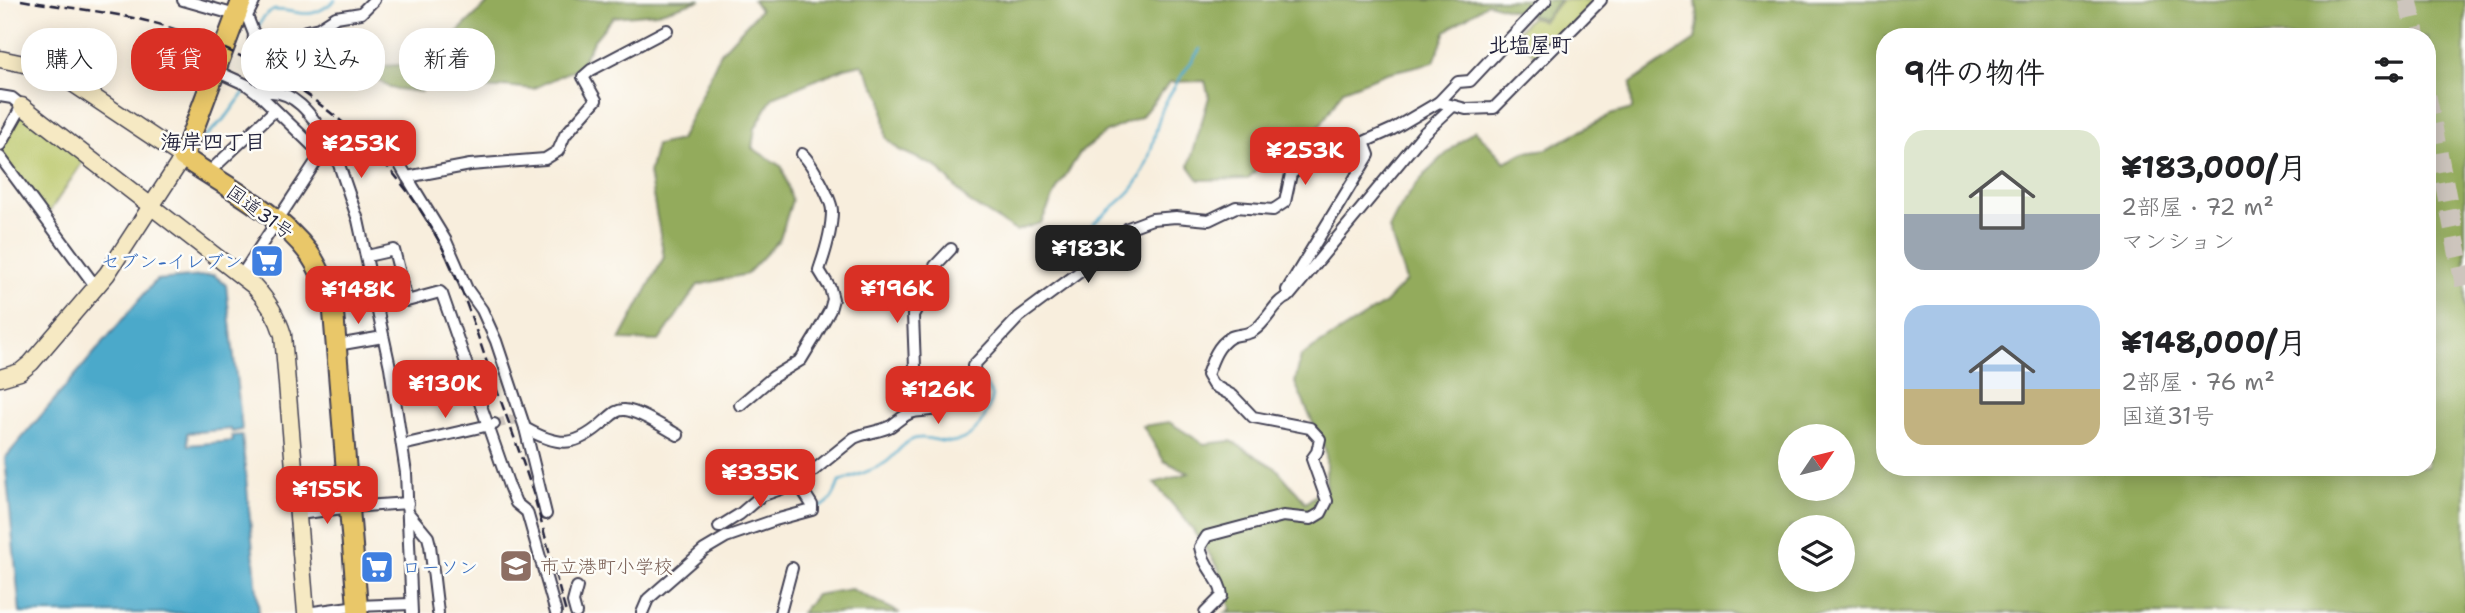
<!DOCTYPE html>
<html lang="ja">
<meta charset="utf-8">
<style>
:root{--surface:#fff;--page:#f2f2f2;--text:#202124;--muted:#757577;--accent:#d93025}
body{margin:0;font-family:"Shantell Sans","Klee One",sans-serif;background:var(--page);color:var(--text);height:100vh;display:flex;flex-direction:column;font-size:26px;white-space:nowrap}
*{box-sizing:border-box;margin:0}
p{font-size:23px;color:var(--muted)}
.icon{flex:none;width:38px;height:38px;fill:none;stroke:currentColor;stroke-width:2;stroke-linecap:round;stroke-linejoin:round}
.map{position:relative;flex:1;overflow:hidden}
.panel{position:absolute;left:1876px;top:28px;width:560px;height:448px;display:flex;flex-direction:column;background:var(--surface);border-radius:28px;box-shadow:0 4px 18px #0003}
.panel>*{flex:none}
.top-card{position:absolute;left:21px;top:28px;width:665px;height:63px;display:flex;gap:14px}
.needle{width:46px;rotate:55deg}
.fabs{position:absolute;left:1778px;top:424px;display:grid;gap:14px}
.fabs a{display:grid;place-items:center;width:77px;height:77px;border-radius:50%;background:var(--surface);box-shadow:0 4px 18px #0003;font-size:35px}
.price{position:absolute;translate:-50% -60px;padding:0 16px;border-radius:14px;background:var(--accent);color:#fff;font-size:23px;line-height:46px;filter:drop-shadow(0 2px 4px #0008)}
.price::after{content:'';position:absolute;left:50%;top:42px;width:21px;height:16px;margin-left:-10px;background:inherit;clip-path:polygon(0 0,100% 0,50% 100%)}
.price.active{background:#222;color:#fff}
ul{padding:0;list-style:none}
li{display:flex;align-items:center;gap:21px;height:175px;padding:0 28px}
li span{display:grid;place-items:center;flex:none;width:196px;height:140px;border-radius:21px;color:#555}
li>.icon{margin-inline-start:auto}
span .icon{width:84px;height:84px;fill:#fffc;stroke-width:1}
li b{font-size:30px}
h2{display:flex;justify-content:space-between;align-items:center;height:84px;padding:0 28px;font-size:30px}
.chip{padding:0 24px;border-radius:28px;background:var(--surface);box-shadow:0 4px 18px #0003;font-size:24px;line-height:63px}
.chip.active{background:var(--accent);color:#fff}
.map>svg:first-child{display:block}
</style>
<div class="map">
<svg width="2465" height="613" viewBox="0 0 2465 613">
<rect width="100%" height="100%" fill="#fdfcf7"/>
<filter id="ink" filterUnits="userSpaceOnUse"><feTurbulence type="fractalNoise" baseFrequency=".0143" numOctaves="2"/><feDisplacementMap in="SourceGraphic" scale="14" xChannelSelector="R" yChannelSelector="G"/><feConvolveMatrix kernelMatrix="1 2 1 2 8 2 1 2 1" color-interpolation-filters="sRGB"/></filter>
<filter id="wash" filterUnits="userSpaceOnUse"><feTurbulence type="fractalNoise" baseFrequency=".00686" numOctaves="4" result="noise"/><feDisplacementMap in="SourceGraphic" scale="28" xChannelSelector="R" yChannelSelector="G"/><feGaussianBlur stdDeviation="1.57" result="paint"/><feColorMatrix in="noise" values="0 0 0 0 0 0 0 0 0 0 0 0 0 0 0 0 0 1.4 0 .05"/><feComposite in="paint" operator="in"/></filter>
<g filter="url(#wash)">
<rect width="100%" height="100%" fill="#f8eedd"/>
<g fill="#bac668" stroke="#6e7452" stroke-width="2">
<path d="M1562 0H1597L1539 60 1515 34 1531 17 1543 21Z"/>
<path d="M22 108 86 157 46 217 0 154V148Z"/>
</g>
<g fill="#93ab5c" stroke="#5a664c" stroke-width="2" fill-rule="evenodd">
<path d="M491 0H701L657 13 613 17 594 40 579 67 533 89 504 86 496 89 477 88 468 91 436 85 424 88 421 92 390 88 370 74 368 63 383 66 425 63Z"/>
<path d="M753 0H1560L1544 19 1488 3 1446 31 1434 62 1387 73 1343 90 1321 125 1281 143 1248 179 1199 180 1189 166 1209 97 1205 81 1170 82 1141 117 1106 132 1080 153 1057 189 1041 223 1016 231 968 201 937 167 899 150 886 138 882 99 862 64 845 68 773 97 755 128 752 148 782 167 792 200 780 239 747 274 698 285 659 341 620 340 664 257 649 173 656 145 680 140 721 52 760 10Z"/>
<path d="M1696 0H2465V613H1225L1231 609 1218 567 1185 519 1154 483 1189 473 1164 461 1143 426 1169 422 1204 444 1231 441 1277 469 1306 503 1326 486V452L1295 383 1301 356 1385 303 1406 281 1389 229C1407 187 1440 157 1475 130L1505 162 1525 152 1547 149 1610 115 1632 109 1631 83 1695 40 1698 21ZM1885 37H2427V467H1885ZM1790 436H1843V488H1790ZM1790 527H1843V579H1790Z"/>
<path d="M851 589 900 613H801L816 595Z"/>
</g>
<path fill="#4ba9ca" stroke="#366682" stroke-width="2" d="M214 275 226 285 242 430 232 432 231 429 187 433 188 445 233 441 232 436 242 435 259 613H20L5 458 156 280Z"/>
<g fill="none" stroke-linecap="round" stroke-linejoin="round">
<g stroke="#4ba9ca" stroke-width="2.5">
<path d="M258 32C258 22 265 15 274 10 302 10 308 23 335 0"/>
<path d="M200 142 227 116 246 90"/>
<path d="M1080 267C1070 226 1113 214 1133 188 1151 165 1152 140 1161 113 1167 94 1189 66 1200 49"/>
<path d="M814 509C829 506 834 497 839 482 854 476 872 471 885 463 896 456 901 443 914 439 927 435 940 443 952 442 975 440 989 414 992 395L982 378"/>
</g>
</g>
</g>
<g filter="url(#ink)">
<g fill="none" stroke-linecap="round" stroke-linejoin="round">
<path stroke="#cdc5bd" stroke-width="10" stroke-dasharray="10 5" stroke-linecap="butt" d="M495 424 521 418"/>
<g stroke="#cdc5bd" stroke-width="19" stroke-dasharray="19 10" stroke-linecap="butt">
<path d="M2408 0 2416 37"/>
<path d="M2427 96 2465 288"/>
</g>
<defs>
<g id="street">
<path d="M183 0 236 15"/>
<path d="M255 0 247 16 254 34 261 38 273 52 306 31 319 28 336 17 361 13 374 0"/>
<path d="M254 34 253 49 264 92"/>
<path d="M216 71 247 85 259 94 321 154"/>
<path d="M259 94C295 82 318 125 334 150"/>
<path d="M0 96 12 98 22 106 0 145"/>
<path d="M1439 102 1458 82 1470 81 1546 0"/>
<path d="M383 135 407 177 470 165 545 159 558 151 565 135 596 100 583 77 591 70 667 30"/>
<path d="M0 157 96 287"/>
<path d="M207 174 274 111"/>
<path d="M407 177 446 241 467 289 482 310 496 341 525 428C560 448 577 447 606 420 612 415 617 409 625 410 639 411 665 428 678 435"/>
<path d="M367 256 394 250 407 301 440 292 442 294 509 486 516 503 527 512 556 613"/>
<path d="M241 276 321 154 334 150 358 220 390 367 406 473 412 613"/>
<path d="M1287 290 1369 155 1364 142"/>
<path d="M337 345 383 337"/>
<path d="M740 405 773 377 801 360 815 337 830 310 833 299 830 288 819 270C825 253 832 230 832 211 832 200 811 162 802 154"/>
<path d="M911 412 904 398 915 367 913 315 928 289 935 266 951 249"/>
<path d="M525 428 546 514"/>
<path d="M402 445 494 424"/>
<path d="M299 514 350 507 408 503"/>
<path d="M409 514 428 537 430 545 438 613"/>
<path d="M719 527 740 514 761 496 798 483 854 438C866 432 880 432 891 426 898 421 906 413 914 412 932 409 981 410 979 382 978 377 975 371 973 366L1019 317 1112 248 1128 228 1152 219 1176 217 1209 220 1236 207 1273 210 1285 202 1291 174 1297 169 1352 143 1364 142 1393 129 1439 102 1466 109 1494 108 1601 0"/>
<path d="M306 613 357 606 411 604"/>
<path d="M576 613 573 602 577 587"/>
<path d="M642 613 648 599 704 550 726 537 775 520 812 510V505L798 483"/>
<path d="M780 613 792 568"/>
<path d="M1205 613 1222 596C1221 578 1204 569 1200 547L1207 536 1283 516 1311 519 1321 513 1327 501 1312 459 1317 452 1320 439 1310 428 1253 417 1233 396 1213 385 1207 375C1212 361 1217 345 1231 337 1238 334 1247 335 1253 331 1268 322 1273 302 1289 296L1424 133 1453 106"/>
</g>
<g id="secondary">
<path d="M0 59 38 67 71 82 183 157 107 274 31 363 20 372 0 378"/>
<path d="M22 106 254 286C268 301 277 315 283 335L306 613"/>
</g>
<path id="highway" d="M242 0 183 157C223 185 278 212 308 252 320 268 326 287 333 306L358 613"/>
</defs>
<use href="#street" stroke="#424153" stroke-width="14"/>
<use href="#secondary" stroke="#424153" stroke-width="19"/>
<use href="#highway" stroke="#424153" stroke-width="23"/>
<use href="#street" stroke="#fff" stroke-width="10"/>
<use href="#secondary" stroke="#f6e9c3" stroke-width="16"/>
<use href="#highway" stroke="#e9c769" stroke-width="19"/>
<path stroke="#22223b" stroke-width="2.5" stroke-dasharray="10 5" stroke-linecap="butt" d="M21 0C71 9 123 12 171 28 287 66 391 142 445 253 464 291 476 332 490 371 505 413 521 454 534 496 545 535 555 574 566 613"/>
</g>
</g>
<defs>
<symbol id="supermarket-square" viewBox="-11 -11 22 22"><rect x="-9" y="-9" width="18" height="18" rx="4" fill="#3f7fe0" stroke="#fdfcf7"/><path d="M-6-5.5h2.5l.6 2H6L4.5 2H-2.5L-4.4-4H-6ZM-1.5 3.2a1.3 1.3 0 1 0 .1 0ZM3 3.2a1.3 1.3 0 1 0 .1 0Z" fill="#fff"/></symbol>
<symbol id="school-square" viewBox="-11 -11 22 22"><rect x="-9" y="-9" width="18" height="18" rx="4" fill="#8d6e63" stroke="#fdfcf7"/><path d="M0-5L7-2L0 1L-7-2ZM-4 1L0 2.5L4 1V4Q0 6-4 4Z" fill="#fff"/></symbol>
</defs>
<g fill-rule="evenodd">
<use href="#supermarket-square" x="248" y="242" width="38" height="38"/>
<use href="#school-square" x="497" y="547" width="38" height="38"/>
<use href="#supermarket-square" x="358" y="548" width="38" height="38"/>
</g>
<g text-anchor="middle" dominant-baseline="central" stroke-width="5" stroke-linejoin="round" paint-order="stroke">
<g font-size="19" fill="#22223b" stroke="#fdfcf7">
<text transform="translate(260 212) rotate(36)">国道31号</text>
</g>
<g font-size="19" fill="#366cbe" stroke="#fdfcf7" text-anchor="end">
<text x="243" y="261">セブン-イレブン</text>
<text x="402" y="567" text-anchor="start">ローソン</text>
</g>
<g font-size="19" fill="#785e54" stroke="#fdfcf7" text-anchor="start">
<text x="540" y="566">市立港町小学校</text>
</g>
<g font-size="21" font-weight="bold" fill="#22223b" stroke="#fdfcf7">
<text x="1530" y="45">北塩屋町</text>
<text x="213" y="142">海岸四丁目</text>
</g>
</g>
</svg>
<div class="fabs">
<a><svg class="needle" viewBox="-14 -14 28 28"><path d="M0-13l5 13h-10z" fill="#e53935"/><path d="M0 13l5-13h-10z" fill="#757577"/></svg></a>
<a><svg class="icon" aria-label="layers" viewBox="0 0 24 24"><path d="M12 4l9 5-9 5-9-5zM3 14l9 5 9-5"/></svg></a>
</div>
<b class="price" style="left:361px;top:180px">¥253K</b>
<b class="price" style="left:1305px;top:187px">¥253K</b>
<b class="price active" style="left:1088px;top:285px">¥183K</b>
<b class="price" style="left:897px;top:325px">¥196K</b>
<b class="price" style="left:358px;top:326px">¥148K</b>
<b class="price" style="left:445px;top:420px">¥130K</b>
<b class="price" style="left:938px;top:426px">¥126K</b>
<b class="price" style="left:760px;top:509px">¥335K</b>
<b class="price" style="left:327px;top:526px">¥155K</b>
<div class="top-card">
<a class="chip">購入</a>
<a class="chip active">賃貸</a>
<a class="chip">絞り込み</a>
<a class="chip">新着</a>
</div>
<section class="panel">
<h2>9件の物件<svg class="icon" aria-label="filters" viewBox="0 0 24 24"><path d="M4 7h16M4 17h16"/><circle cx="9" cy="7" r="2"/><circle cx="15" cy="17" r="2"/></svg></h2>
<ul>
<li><span style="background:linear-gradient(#dfe7d0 60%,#9aa5b1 0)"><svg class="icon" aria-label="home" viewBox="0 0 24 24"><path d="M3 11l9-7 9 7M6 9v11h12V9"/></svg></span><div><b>¥183,000/月</b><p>2部屋 · 72 m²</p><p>マンション</p></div></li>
<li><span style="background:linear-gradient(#a9c7e8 60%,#c2b280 0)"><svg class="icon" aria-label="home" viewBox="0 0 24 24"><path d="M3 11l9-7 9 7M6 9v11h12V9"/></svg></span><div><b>¥148,000/月</b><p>2部屋 · 76 m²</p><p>国道31号</p></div></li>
</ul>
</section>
</div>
